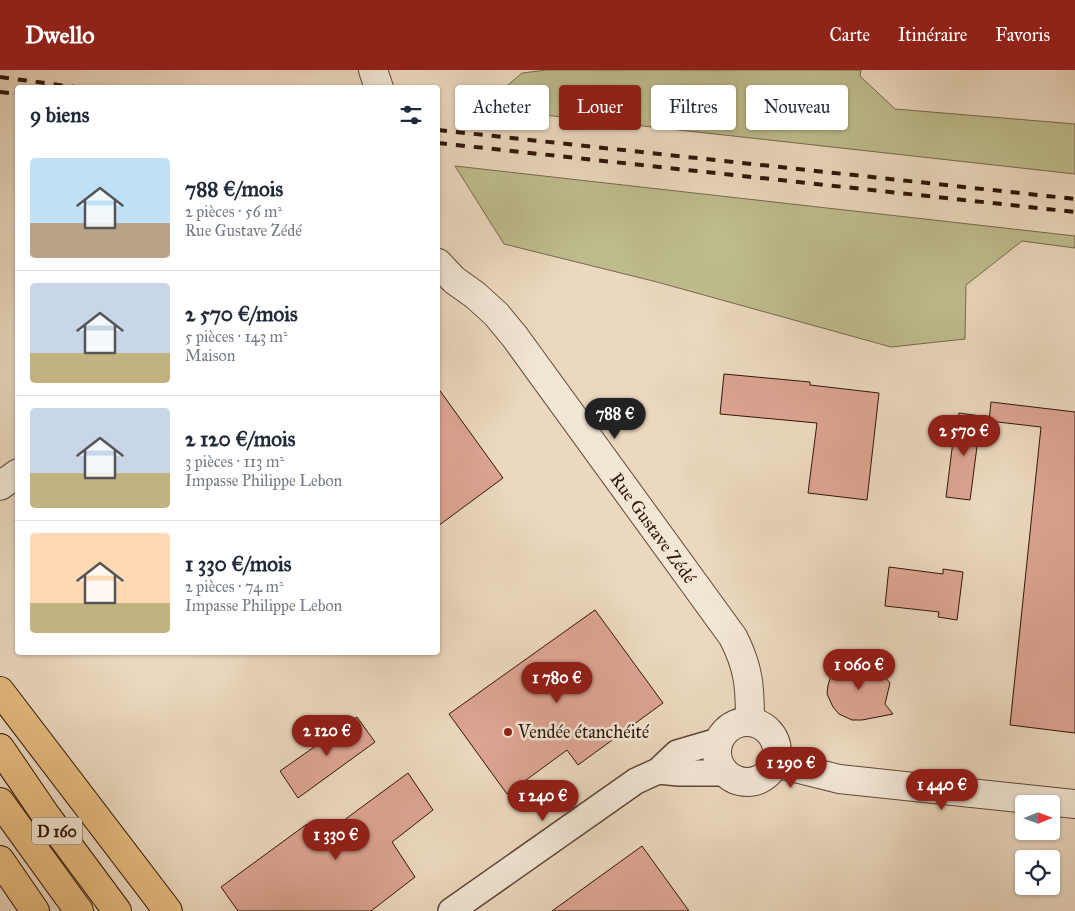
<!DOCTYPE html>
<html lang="fr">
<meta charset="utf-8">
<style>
:root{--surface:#fff;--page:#f2f2f3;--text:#1f2937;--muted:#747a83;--line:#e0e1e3;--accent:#8f2418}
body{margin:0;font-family:"IM FELL Great Primer",serif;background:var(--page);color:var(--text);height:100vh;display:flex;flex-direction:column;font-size:19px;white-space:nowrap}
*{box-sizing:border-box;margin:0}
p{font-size:16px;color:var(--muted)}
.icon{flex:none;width:28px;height:28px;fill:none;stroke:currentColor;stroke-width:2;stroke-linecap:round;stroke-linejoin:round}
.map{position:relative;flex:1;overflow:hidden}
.panel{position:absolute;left:15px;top:15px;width:425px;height:570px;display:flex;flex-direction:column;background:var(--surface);border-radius:5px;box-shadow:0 1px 4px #0004}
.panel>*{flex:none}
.banner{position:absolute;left:455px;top:15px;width:475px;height:45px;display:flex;gap:10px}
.needle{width:32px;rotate:89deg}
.fabs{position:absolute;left:1015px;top:725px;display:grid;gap:10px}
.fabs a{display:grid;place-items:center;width:45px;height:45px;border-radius:5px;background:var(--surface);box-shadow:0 1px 4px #0004;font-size:25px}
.price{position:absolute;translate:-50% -42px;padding:0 11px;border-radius:18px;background:var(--accent);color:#fff;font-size:16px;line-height:32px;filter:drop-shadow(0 1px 2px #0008)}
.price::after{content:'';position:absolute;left:50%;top:30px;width:15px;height:11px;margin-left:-8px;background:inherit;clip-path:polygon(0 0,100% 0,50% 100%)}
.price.on{background:#222;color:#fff}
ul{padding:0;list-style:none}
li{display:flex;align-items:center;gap:15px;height:125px;padding:0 15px}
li+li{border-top:1px solid var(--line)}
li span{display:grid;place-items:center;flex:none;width:140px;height:100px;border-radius:5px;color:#555}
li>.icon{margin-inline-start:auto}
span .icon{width:60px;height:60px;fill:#fffc;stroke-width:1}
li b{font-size:21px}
h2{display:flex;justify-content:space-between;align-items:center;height:60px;padding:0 15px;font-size:21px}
.chip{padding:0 18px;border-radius:5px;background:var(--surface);box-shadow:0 1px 4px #0004;font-size:18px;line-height:45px}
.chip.on{background:var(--accent);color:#fff}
header{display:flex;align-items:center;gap:30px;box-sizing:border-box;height:70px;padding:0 25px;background:var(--accent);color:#fff}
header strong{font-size:24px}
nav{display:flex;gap:28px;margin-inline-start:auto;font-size:18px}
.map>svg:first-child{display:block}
</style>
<header>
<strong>Dwello</strong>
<nav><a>Carte</a><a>Itinéraire</a><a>Favoris</a></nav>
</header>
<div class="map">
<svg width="1075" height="841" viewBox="0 0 1075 841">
<rect width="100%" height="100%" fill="#ebd8be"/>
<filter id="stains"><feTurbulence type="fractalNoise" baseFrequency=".004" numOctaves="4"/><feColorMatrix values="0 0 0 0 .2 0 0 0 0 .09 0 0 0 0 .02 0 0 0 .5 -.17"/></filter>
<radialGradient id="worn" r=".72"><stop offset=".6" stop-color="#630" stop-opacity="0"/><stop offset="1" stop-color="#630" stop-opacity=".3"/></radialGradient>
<g fill="#bebc8d" stroke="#77684a">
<path d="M547 0H861L860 6 895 39 1075 54V104L481 38 522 3Z"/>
<path d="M455 96 1075 166V178L1022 171 966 215 965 269 891 277 657 212 504 174Z"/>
</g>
<g fill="#dda492" stroke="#301508">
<path d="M724 304 810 312V315L879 323 867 430 808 423 817 353 720 344Z"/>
<path d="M438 318 503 408 438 456Z"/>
<path d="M991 332 1075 342V663L1010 655 1041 357 989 351Z"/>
<path d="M959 343 981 346 970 430 946 427 955 355H958Z"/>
<path d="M889 497 943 504V499L963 502 957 550 938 547 939 542 885 536Z"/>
<path d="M595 540 663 633 578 695 567 680 507 724 449 644Z"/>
<path d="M858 590 867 591 876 596 890 613 885 634 893 644 862 650H852L839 644 833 637 827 624 828 615 831 606 836 598 844 593Z"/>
<path d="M357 647 375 672 298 728 280 701Z"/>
<path d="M408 703 433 740 392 772 415 807 371 841H238L221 817 307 754 317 770Z"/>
<path d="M642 776 689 841H552Z"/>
</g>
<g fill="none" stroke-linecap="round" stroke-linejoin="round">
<defs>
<g id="minor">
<path d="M658 701 679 703H724"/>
<path d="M451 841 636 711 658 701 677 683 718 671"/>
</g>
<g id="tertiary">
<path d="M373 0 379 18"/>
<path d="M438 193 454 210 475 225 496 244 515 267 733 567C749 598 750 617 750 652"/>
<path d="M0 416 18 403"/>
<circle cx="747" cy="682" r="30"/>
<path d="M775 693 839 709 1075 734"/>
</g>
<g id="trunk">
<path d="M0 621 168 841"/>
<path d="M0 678 45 744 117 841"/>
<path d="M0 732 79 841"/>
<path d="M0 790 35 841"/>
</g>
</defs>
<use href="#minor" stroke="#5f4636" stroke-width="28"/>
<use href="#tertiary" stroke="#5f4636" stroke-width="30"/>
<use href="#trunk" stroke="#301508" stroke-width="30"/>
<use href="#minor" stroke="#f2e6d5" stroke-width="25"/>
<use href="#tertiary" stroke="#f2e6d5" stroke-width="28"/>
<use href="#trunk" stroke="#e6bc7f" stroke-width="28"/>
<g stroke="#301508" stroke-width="4" stroke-dasharray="9 9" stroke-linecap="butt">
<path d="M0 7 82 18"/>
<path d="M0 22 18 24"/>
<path d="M438 60 1075 129"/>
<path d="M438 73 1075 142"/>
</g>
</g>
<circle fill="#8f2418" stroke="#f2e6d5" stroke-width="2" cx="508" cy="662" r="5"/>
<g text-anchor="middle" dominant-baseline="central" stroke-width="5" stroke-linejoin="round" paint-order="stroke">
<rect fill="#f2e6d5" stroke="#6a5446" stroke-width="1" x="32" y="747.5" width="50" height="27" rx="4"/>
<g font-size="16" font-weight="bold" fill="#301508">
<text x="57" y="761">D 160</text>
</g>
<g font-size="18" fill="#301508" stroke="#f2e6d5">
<text transform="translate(653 458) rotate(54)">Rue Gustave Zédé</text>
</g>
<g font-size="18" fill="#301508" stroke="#f2e6d5" text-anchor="start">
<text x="518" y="662">Vendée étanchéité</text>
</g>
</g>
<rect width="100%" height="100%" filter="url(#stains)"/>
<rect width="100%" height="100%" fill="url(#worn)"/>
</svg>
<div class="fabs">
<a><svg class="needle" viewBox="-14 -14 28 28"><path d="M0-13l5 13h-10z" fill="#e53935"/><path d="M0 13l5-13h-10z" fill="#747a83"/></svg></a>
<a><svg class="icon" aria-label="locate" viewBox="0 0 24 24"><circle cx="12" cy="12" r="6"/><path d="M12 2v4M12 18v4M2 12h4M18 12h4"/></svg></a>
</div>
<b class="price on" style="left:615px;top:370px">788 €</b>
<b class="price" style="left:964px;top:387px">2 570 €</b>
<b class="price" style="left:859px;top:621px">1 060 €</b>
<b class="price" style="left:557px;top:634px">1 780 €</b>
<b class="price" style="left:327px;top:687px">2 120 €</b>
<b class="price" style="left:791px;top:719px">1 290 €</b>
<b class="price" style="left:942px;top:741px">1 440 €</b>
<b class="price" style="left:543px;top:752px">1 240 €</b>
<b class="price" style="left:336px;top:791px">1 330 €</b>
<div class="banner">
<a class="chip">Acheter</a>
<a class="chip on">Louer</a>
<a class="chip">Filtres</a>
<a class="chip">Nouveau</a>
</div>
<section class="panel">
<h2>9 biens<svg class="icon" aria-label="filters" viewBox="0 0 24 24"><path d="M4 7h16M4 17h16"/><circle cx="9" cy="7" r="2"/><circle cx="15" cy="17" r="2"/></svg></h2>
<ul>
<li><span style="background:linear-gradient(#bfe0f5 65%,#b9a48a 0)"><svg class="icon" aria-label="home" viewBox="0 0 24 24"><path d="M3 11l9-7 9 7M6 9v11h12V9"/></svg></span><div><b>788 €/mois</b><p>2 pièces · 56 m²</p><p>Rue Gustave Zédé</p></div></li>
<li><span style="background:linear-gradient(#c9d6e8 70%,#c2b280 0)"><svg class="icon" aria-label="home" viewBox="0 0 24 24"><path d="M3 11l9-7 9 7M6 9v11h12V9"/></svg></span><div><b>2 570 €/mois</b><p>5 pièces · 143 m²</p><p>Maison</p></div></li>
<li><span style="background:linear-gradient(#c9d6e8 65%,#c2b280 0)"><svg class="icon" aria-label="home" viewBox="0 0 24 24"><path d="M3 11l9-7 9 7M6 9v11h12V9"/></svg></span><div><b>2 120 €/mois</b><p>3 pièces · 113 m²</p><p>Impasse Philippe Lebon</p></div></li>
<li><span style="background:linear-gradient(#ffd9b3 70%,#c2b280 0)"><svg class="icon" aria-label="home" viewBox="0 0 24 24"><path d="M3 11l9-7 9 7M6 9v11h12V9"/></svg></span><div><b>1 330 €/mois</b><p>2 pièces · 74 m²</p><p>Impasse Philippe Lebon</p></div></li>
</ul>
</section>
</div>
